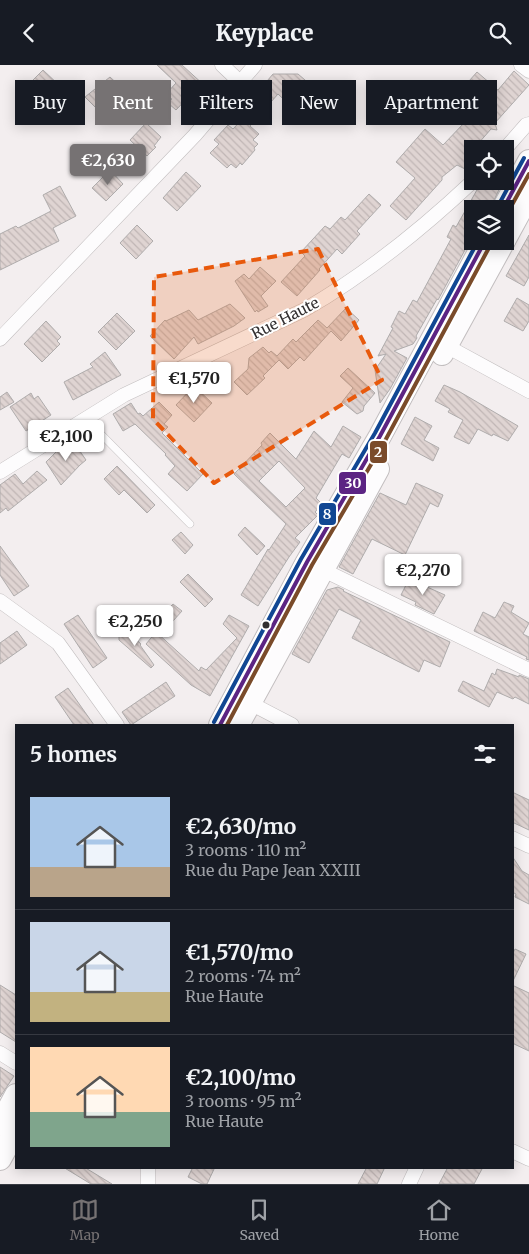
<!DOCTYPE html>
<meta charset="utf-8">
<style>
:root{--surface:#171b24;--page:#242831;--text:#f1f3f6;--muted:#9ea1a6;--line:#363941;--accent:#767273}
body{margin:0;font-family:Merriweather,serif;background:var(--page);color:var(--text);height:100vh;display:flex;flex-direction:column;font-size:19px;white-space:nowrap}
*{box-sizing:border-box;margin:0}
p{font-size:16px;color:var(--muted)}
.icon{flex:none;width:28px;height:28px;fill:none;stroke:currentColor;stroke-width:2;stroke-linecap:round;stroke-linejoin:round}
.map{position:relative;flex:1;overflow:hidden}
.details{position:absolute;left:15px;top:659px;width:499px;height:445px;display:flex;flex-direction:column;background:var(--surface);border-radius:0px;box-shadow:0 2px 12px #0003}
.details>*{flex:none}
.banner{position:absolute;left:15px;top:15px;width:500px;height:45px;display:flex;gap:10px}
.buttons{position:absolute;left:464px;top:75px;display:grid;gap:10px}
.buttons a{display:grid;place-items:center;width:50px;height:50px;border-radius:0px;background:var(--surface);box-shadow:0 2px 12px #0003;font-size:25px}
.price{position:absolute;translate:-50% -42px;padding:0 11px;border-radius:5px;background:#fff;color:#222;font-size:16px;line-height:32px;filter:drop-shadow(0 1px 2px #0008)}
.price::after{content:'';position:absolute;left:50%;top:30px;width:15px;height:11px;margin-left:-8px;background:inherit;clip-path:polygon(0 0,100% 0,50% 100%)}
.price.active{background:var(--accent);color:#fff}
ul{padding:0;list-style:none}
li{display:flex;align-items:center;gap:15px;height:125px;padding:0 15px}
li+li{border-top:1px solid var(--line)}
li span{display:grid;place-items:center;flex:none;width:140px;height:100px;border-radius:0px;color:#555}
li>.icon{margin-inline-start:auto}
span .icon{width:60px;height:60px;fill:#fffc;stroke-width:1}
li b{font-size:21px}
h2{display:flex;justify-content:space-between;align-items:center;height:60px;padding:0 15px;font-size:21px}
.tag{padding:0 18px;border-radius:0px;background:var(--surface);box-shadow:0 2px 12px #0003;font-size:18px;line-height:45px}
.tag.active{background:var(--accent);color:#fff}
header{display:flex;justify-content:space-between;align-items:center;height:65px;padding:0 15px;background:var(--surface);font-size:22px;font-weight:800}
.tabs{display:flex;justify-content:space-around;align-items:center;height:70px;border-top:1px solid var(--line);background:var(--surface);font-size:14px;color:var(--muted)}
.tabs a{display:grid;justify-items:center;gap:2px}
.tabs .active{color:var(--accent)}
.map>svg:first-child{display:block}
</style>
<header><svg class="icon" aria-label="back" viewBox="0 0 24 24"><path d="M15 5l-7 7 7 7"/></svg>Keyplace<svg class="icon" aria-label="search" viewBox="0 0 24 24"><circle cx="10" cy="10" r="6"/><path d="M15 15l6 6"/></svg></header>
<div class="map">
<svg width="529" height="1119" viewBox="0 0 529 1119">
<defs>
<pattern id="building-back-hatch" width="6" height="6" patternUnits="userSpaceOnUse" patternTransform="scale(1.25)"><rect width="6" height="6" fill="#dfd4d2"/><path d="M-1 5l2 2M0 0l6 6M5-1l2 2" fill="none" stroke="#c0b6b5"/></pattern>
</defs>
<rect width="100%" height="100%" fill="#f3eeef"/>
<g fill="url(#building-back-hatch)" stroke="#afacac" fill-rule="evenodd">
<path d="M157 0H182L205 21 195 32 191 29 176 45 168 38 172 34 166 29 176 18Z"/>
<path d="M43 5 60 21 47 34 30 18Z"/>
<path d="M514 6 529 20 495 58 497 65 491 64 477 80 479 82 477 84H472V95L465 104 457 100 442 112V115L406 155 390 141 415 113 396 97 425 64 443 80 465 57 458 52 467 42 475 49 489 33 469 16 477 7 498 25Z"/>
<path d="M273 9H298L312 21 293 43 278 29 250 61 259 69 253 75 258 79 254 83 255 85 242 100 240 98 236 103 231 99 227 103 210 88 219 79 214 75 228 60 233 64 248 48 244 43Z"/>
<path d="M110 12 123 24 100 47 85 32Z"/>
<path d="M146 58 161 72 154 81 156 82 147 91 130 75Z"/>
<path d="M110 105 123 119 106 136 92 123Z"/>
<path d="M186 107 201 121 177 146 163 133Z"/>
<path d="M482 116H503L490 144H472V172L438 235 437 234 416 271 417 273 413 279 394 286 407 293 390 324 380 338 375 305 386 289 378 291 393 263 391 262 399 246 405 249 413 235 417 237 451 174 447 172 453 160 456 162Z"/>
<path d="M60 121 76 151 53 163 59 176 0 205V169L16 161 18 163 51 146 43 130Z"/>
<path d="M369 129 381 140 357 166 360 169 342 189 337 184 319 204 320 205 297 231 281 217 305 191 301 187 325 161 330 164 341 152 345 155Z"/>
<path d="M137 160 153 176 136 194 120 178Z"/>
<path d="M529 170V212L524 221 506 211Z"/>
<path d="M260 202 276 216 261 231 268 241 258 247 257 245 255 247 235 216 244 209 249 214Z"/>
<path d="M517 233 529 240V256L523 266 504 256Z"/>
<path d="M230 239 245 253 234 261 198 279 194 272 174 294 150 271 165 255 166 256 189 245 198 255Z"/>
<path d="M346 243 359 255 341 276 331 266 304 296 300 292 288 304 279 295 263 311 265 313 247 330 234 317 248 304 249 293 263 282 269 288 271 286 277 291 293 274 296 277 318 255 327 263Z"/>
<path d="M117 248 135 266 116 285 98 267Z"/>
<path d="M46 256 61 272 57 276 60 279 42 297 24 279Z"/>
<path d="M105 287 121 310 73 335 64 317 93 302 90 299Z"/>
<path d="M348 303 375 328 364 341 363 346 357 349 342 337 353 323 340 311Z"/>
<path d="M444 320 460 327 518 361 508 376 493 369 492 371 478 364 469 379 454 372 463 355 448 347 450 344 435 336Z"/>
<path d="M194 321 212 338 194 357 176 340Z"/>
<path d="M7 327 14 337 0 345V332Z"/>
<path d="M31 328 34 334 38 331 51 350 26 366 10 342Z"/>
<path d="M159 337 172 350 164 359 168 362 162 368 203 409 187 426 168 409 175 401 165 390 166 389 135 359 123 366 113 349 131 338 138 349 140 348 143 351Z"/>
<path d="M415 352 432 361 424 375 439 383 433 396 401 379Z"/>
<path d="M343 361 361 372 349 393 342 389 316 433 322 439 315 447 318 450 295 473 300 477 289 492 258 541 241 530 268 484 269 485 286 459 234 409 262 380 261 378 270 368 296 394 314 366 331 382ZM279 396 305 423 286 442 259 416Z"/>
<path d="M73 376 86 395 80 400 61 420 46 397 57 386Z"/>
<path d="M117 401 155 440 147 448 124 425 119 430 104 414Z"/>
<path d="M37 406 47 415 8 446 6 443 0 448V420L15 409 23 419Z"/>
<path d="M416 418 443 430 438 442 430 438 405 490 372 474 353 509 339 502 380 428 406 440Z"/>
<path d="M245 462 265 481 257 490 238 470Z"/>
<path d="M181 467 193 480 185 489 172 475Z"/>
<path d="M0 481 29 521 14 531 0 510Z"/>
<path d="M188 509 213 534 205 542 180 517Z"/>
<path d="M409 514 445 530 434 549 415 540 416 537 401 530Z"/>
<path d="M338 522 344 525 343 526 450 577 440 602 424 595 419 607 352 573 361 555 339 544 309 598 292 589 327 525Z"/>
<path d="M504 537 514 541 511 547 529 558 523 569 529 572V595L526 594 527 592 474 566 483 547 495 553Z"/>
<path d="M173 539 182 546 164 566 155 558Z"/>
<path d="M78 550 107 593 93 603 64 559Z"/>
<path d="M229 550 249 561 210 631 191 620 146 579 156 567 199 606 201 602 206 605 237 573 223 559Z"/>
<path d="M124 564 141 579 140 580 154 600 151 603 119 575V570Z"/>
<path d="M17 566 27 580 0 599V578Z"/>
<path d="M497 604 519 612V610L529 614V639L515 632 513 634 497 627 489 642 458 626 463 616 484 626 492 608 495 610Z"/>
<path d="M166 617 175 631 131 660 122 647Z"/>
<path d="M68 623 94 660H74L55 632Z"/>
<path d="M512 727 529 735V765L512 757Z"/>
<path d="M512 791 522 806 529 810V839L515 832 516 829 512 827Z"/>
<path d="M515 884 526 889 512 918V890Z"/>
<path d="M0 920 16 930V977L0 967Z"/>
<path d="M512 920 529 928V986L512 978Z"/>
<path d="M0 1002 14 1011 0 1032Z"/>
<path d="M63 1102H84L112 1119H91Z"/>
<path d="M193 1102H215L207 1119H202L188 1112Z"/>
<path d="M367 1102H385L377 1119H358Z"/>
<path d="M448 1102H483L474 1119H439Z"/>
</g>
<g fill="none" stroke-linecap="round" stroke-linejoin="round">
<defs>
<path id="lane" d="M86 354 190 459"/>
<g id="street">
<path d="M222 0 241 18"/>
<path d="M521 0 529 6"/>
<path d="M505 84 526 60 529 59"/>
<path d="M0 274 195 70 255 0"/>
<path d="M439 277 529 326"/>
<path d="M0 407 124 330 304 245C365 210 422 164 473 116"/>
<path d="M317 502 529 605"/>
<path d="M0 536 58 578 117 660"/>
<path d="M244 635 292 660"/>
<path d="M512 773 529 781"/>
<path d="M0 988 16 998"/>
<path d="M512 1086 529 1094"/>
<path d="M148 1119V1102"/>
<path d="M409 1119 417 1102"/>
</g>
<g id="primary">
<path d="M503 144 529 96"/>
<path d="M505 174 529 130"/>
<path d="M442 289 504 176"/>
<path d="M220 660 307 497 380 371 485 176"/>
<path d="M238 660 378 404"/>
<path d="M0 1060 16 1030"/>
<path d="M0 1094 16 1065"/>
</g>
</defs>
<use href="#lane" stroke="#c2bebf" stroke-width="8"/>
<use href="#street" stroke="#c2bebf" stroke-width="15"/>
<use href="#primary" stroke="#c2bebf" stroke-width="24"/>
<use href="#lane" stroke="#fdfcfd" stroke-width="7"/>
<use href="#street" stroke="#fdfcfd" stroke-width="14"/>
<use href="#primary" stroke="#fdfcfd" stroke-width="22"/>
<defs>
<g id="bus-1">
<path d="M503 144 529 96"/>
<path d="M220 660 307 497 380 371 485 176"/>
</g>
<g id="bus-2">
<path d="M508 147 529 109"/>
<path d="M227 660 312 500 386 374 491 179"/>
</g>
<g id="bus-3">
<path d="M498 141 524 93"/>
<path d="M214 657 301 494 375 368 478 176"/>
</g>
</defs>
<use href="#bus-1" stroke="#fff" stroke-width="8"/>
<use href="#bus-2" stroke="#fff" stroke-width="8"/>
<use href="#bus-3" stroke="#fff" stroke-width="8"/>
<use href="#bus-1" stroke="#5c2483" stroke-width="4"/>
<use href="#bus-2" stroke="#7a4b2a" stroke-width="4"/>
<use href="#bus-3" stroke="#114793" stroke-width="4"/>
</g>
<path fill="#e8590c" fill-opacity="0.2" stroke="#e8590c" stroke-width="4" stroke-dasharray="10 6" stroke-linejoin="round" d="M318 184 382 315 214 418 153 354 154 212Z"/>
<circle fill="#322f30" stroke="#fff" stroke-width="2" cx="266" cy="560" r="4.5"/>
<g text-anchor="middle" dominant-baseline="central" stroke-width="4" stroke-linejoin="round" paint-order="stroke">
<g font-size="15" fill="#322f30" stroke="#fff">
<text transform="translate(285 253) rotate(-27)">Rue Haute</text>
</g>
</g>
<g stroke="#fff" stroke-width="2">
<rect x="369" y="375" width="19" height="24" rx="5" fill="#7a4b2a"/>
<rect x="338" y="406" width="29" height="24" rx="5" fill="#5c2483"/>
<rect x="318" y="437" width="19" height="24" rx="5" fill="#114793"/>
</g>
<g font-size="14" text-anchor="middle" font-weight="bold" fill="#fff">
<text x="378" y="392">2</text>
<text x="353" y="423">30</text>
<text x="327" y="454">8</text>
</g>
</svg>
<div class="buttons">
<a><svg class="icon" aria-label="locate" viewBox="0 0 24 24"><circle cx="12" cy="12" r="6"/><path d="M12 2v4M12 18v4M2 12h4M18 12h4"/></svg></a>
<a><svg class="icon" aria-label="layers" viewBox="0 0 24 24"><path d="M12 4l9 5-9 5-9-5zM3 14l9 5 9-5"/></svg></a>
</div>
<b class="price active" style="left:108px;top:121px">€2,630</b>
<b class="price" style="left:194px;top:339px">€1,570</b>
<b class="price" style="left:66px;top:397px">€2,100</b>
<b class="price" style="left:423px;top:531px">€2,270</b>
<b class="price" style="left:135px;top:582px">€2,250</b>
<div class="banner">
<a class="tag">Buy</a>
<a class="tag active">Rent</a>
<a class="tag">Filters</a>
<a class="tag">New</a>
<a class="tag">Apartment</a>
</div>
<section class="details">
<h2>5 homes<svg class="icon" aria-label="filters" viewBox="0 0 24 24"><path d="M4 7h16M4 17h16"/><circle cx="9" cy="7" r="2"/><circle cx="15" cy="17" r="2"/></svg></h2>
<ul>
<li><span style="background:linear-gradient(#a9c7e8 70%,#b9a48a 0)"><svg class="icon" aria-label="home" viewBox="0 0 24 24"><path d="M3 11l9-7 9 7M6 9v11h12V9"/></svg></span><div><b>€2,630/mo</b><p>3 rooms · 110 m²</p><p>Rue du Pape Jean XXIII</p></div></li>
<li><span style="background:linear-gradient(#c9d6e8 70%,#c2b280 0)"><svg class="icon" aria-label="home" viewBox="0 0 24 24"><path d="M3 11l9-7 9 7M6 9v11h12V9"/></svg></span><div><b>€1,570/mo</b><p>2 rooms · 74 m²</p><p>Rue Haute</p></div></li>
<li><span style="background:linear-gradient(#ffd9b3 65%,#7fa58c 0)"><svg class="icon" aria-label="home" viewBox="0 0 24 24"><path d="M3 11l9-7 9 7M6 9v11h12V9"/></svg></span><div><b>€2,100/mo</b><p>3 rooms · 95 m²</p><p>Rue Haute</p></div></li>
</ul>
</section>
</div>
<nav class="tabs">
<a class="active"><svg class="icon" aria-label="map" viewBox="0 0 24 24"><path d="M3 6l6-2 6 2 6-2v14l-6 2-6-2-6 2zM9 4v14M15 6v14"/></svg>Map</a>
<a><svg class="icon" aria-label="saved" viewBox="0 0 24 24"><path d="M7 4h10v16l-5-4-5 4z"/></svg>Saved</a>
<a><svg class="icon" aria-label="home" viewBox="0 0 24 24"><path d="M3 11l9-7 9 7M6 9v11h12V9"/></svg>Home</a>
</nav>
